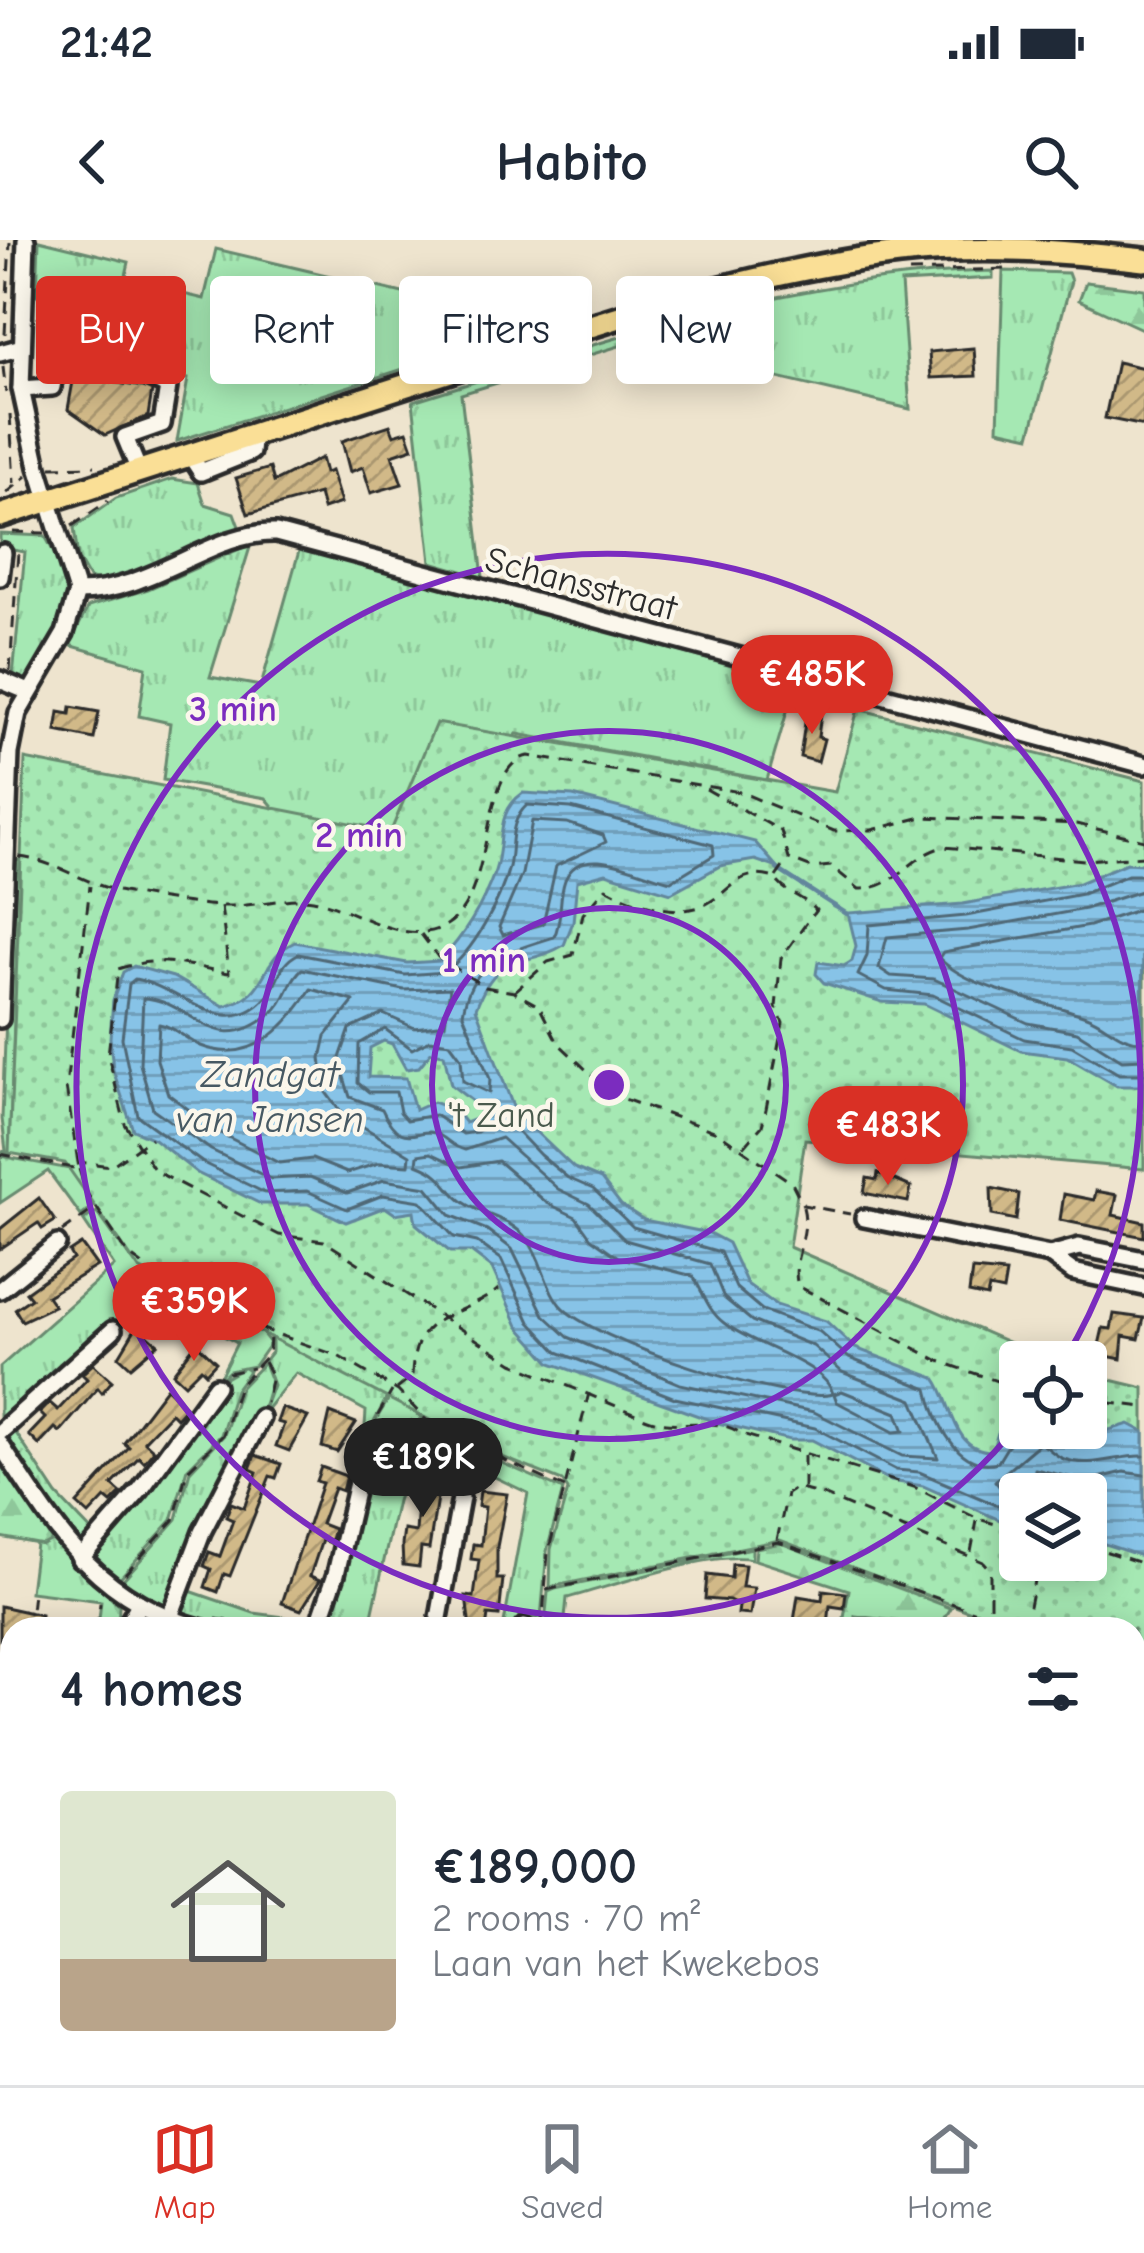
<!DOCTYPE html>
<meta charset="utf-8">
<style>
:root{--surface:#fff;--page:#f6f6f7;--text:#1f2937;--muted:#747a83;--line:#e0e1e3;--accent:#d93025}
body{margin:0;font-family:"Comic Neue",sans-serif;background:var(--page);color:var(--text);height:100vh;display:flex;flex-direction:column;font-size:45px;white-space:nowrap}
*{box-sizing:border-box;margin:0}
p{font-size:39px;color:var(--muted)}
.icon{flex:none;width:66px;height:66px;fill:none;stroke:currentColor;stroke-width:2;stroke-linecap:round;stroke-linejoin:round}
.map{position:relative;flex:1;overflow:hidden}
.drawer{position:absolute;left:0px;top:1377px;width:1146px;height:468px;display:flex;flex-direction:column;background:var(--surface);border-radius:36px 36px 0 0;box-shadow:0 6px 30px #0003}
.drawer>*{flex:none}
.hud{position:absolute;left:36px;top:36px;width:1074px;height:108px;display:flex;gap:24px}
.buttons{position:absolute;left:999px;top:1101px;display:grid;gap:24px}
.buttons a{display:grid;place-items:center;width:108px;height:108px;border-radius:12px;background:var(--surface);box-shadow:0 6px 30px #0003;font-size:60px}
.price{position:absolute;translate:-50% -102px;padding:0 27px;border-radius:42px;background:var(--accent);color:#fff;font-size:39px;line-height:78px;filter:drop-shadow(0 3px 6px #0008)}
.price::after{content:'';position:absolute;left:50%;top:72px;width:36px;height:27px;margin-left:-18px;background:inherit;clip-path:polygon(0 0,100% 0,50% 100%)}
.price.selected{background:#222;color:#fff}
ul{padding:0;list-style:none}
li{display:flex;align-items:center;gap:36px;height:300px;padding:0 60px}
li span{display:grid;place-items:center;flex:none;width:336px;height:240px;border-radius:12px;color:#555}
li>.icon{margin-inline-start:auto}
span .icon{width:144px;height:144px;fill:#fffc;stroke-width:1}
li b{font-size:51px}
h2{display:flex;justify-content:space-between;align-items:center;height:144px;padding:0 60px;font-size:51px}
.tag{padding:0 42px;border-radius:12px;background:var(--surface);box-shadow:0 6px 30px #0003;font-size:42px;line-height:108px}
.tag.selected{background:var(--accent);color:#fff}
.status{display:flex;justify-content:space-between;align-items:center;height:84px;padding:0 60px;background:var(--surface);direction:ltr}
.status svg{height:33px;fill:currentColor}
header{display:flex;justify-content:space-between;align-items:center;height:156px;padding:0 60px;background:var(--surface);font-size:54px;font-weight:800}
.menu{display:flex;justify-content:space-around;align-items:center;height:168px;border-top:3px solid var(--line);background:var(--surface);font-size:33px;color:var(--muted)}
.menu a{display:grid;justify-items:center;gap:6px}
.menu .selected{color:var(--accent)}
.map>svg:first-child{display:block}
</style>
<div class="status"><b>21:42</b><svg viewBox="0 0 49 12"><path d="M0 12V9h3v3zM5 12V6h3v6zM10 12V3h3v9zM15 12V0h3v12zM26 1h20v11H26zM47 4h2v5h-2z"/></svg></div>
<header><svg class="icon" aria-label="back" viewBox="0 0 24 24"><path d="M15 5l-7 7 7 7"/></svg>Habito<svg class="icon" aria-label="search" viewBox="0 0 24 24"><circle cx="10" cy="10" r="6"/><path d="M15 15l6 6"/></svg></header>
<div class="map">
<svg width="1144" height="1845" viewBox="0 0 1144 1845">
<defs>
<pattern id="grass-tufts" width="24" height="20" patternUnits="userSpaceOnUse" patternTransform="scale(3)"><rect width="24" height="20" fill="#a5e8b3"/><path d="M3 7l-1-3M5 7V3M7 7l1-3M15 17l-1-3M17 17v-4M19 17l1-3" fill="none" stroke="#8ec79a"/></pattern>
<pattern id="forest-firs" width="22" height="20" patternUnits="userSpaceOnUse" patternTransform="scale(3)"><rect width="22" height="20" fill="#a5e8b3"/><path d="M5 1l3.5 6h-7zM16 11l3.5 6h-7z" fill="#8ec79a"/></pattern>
<pattern id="park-dots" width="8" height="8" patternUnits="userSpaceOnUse" patternTransform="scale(3)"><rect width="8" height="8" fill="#a5e8b3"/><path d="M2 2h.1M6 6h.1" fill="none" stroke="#8ec79a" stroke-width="1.8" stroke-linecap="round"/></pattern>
<pattern id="water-rules" width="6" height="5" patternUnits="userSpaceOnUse" patternTransform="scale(3)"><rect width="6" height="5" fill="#87c3e7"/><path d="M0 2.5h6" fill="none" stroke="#6f9fbb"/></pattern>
<pattern id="building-hatch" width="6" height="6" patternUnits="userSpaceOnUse" patternTransform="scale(3)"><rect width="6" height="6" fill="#d1b988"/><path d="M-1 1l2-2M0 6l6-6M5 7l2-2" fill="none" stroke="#aa976f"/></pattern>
</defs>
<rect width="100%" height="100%" fill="#eee4ce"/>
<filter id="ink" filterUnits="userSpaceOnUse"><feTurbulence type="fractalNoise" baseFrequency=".00833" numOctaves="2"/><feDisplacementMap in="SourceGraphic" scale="24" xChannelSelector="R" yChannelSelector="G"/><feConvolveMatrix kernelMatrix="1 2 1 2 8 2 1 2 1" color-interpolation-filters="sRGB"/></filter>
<g filter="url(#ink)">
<g fill="url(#grass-tufts)" stroke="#688a6f" stroke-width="3">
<path d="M39 0 129 22 125 40 204 59 216 9 509 78 523 91 177 201 188 139 158 132 166 83 37 55Z"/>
<path d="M993 31V38L901 43 910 169 629 103 461 154 483 337 431 322 413 161C604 102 791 35 993 31Z"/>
<path d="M1003 31 1068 33 1071 41 1030 196 998 189Z"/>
<path d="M172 239 198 243 205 264 234 273 241 292C200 312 135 355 89 338L78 319 74 288 116 258Z"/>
<path d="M0 294 45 296C83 361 63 384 28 443L13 436 25 312 0 308Z"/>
<path d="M251 304 210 437 261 446 301 304 795 444 767 540 517 494 367 679 266 558 163 540 170 483 139 476 146 427 69 405 88 367 148 349Z"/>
<path d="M20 620 9 914 1 912 6 911 2 879 12 621Z"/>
<path d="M1 916 75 930 93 967 81 976 48 931 0 963Z"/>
<path d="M97 972 129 1017 171 1047 147 1058 0 1186V1127L114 1026 83 980Z"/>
<path d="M172 1049 206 1071 255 1084 270 1103 254 1126 244 1128 249 1131 235 1150 221 1195 187 1229 172 1280 117 1341 90 1318 222 1140 243 1128 229 1131 217 1143 237 1103 172 1069 150 1065 116 1087 151 1058Z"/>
<path d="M272 1097 390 1151 364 1202 366 1171 296 1133 262 1175 273 1145 264 1121 272 1111Z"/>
<path d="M264 1123 271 1141 264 1165 163 1368 120 1343 177 1279 190 1231 224 1195 240 1148Z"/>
<path d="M393 1152 425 1182 469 1209 468 1224 418 1200 397 1261 369 1389H321L369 1191Z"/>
<path d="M12 1187 57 1255 96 1296 80 1307 70 1294 5 1199Z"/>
<path d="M475 1211 563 1250 547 1311 540 1389H528L535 1388 537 1378 523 1376 521 1389H503L528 1253 472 1226Z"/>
<path d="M52 1300 119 1366 118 1389H98L101 1361 30 1352 36 1304Z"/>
<path d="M184 1349 254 1373 315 1381 313 1389C266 1389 224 1386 180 1374Z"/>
</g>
<g fill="url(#forest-firs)" stroke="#688a6f" stroke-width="3">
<path d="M1086 42 1144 49V90L1079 60Z"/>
<path d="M0 1224 52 1300 43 1305 0 1297Z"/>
<path d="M781 1303 951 1368 938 1389H911V1383L855 1376 854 1386 842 1389 849 1350 755 1320 756 1308Z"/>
<path d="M752 1308V1319C713 1310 610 1347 567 1358L564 1389H552L546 1373 548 1352 555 1349Z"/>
</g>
<path fill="url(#park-dots)" stroke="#688a6f" stroke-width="3" fill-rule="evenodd" d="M858 469 1144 541V929L805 899 789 1007 1054 1122H1020V1188H1086V1134L1144 1148V1411L1134 1414V1389H1032L987 1378 780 1300 550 1347 551 1309 568 1250 562 1241 497 1215 139 1029 65 923 9 913 25 519 391 591 436 483 835 552ZM1020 1254H1086V1320H1020Z"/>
<g fill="url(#water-rules)" stroke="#62869c" stroke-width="3" fill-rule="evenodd">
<path d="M523 553 573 556 755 602 778 628 755 620 720 626 671 653 606 633 577 641 573 682 564 705C523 730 499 707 476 768L515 872 574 928 601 939 621 965 644 980 709 993 728 1003 747 1044 776 1065 826 1081 855 1108 935 1138C953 1161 951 1211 992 1211L998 1193 1020 1184V1188H1066L1089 1196 1129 1184 1144 1192V1317L1086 1298V1254H1020V1281L1000 1280 923 1246 891 1241 812 1200H790L718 1183 551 1123 518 1086 492 1028 471 1012H450L416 984 414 971 395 974 385 967 346 982 308 964H261L197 933 154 899 133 890 113 830 110 798 113 760 123 732 134 726 173 737 224 766C272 755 257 719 295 702L407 723 440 721C464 696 483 664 495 631 505 603 494 573 523 553ZM384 801 392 804 406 829 419 827 431 812 444 814 451 845 481 868 478 878 465 883 455 870 433 862 415 870 406 838 368 837 370 808Z"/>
<path d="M1126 623 1144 624 1141 846H1117L1067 817 1021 811 924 764 882 762 824 743 816 734 818 722 844 726 852 721 856 706 848 673 963 664 1079 643Z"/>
</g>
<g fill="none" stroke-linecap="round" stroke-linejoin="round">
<g stroke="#506876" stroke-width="3">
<path d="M532 581 567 583 603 595 606 602 556 626 543 684 503 695 499 687 522 634Z"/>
<path d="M1144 635H1128L1082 654 966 676 869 685 867 716 858 735 886 750 933 755 1024 799 1072 806 1119 834H1144"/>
<path d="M1144 650 1085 669 968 690 887 697 879 728 891 736 934 739 1028 783 1077 792 1122 820 1144 819"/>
<path d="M1144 668 1089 686 943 712 939 718C971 751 1043 760 1086 776 1108 784 1120 802 1144 801"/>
<path d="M302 729 404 750 450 748 445 784 415 788 383 774 350 789 339 821 350 857 382 869C403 915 419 883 439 895 450 901 452 907 465 910L501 898 558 949 589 964 625 1000 710 1024 724 1058 752 1081 813 1106 842 1132 913 1160 938 1218 902 1216 814 1172 680 1144 568 1097 544 1075 512 1009 487 990 450 975 427 947 384 940 347 953 310 937 271 939 211 910 153 869 140 824 143 758C193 760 213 821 271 774 287 762 288 740 302 729Z"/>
<path d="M311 749 354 761 326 796 321 818 325 851 342 874 410 915 409 925 379 923 347 933 312 919 279 923 220 893 168 854 157 820 159 784C174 786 186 800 201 806 251 826 288 786 311 749Z"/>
<path d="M431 913 461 927 498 921 547 963 576 977 591 998 618 1017 693 1036C703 1052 708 1071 724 1083 753 1106 824 1122 833 1154 791 1166 589 1100 560 1065 545 1047 542 1018 527 999 509 977 486 977 465 963 444 950 449 936 417 924L418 915Z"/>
<path d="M842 1151 897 1173 904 1191 894 1192 837 1162 834 1154Z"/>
<path d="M1024 1254 1004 1252 995 1241 1040 1203C1048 1207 1055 1216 1064 1219 1092 1229 1117 1215 1144 1216"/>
<path d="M1055 1254 1034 1238 1035 1229 1086 1241 1124 1232 1144 1235"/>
<path d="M1020 1268 1001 1267 919 1232 896 1230 815 1188 675 1158 558 1112 530 1082 501 1019 477 1002 454 997 421 961 383 955 347 969 307 951 265 953 203 923 138 876 122 798 129 744 135 739C183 749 225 801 265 759 280 744 277 724 298 714L405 735 445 732C474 712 500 661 509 627 514 604 508 583 527 565L571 568 713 605 714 615 671 641C644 636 581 599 565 640 558 659 563 678 554 697 510 711 470 720 463 774L490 839 489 853 463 841 461 818 450 803 430 800 412 809 385 789 359 804 358 843 369 852H396L400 872 407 880 435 875 463 894 477 892 501 874 540 915 568 938 593 949 633 987 720 1012 736 1048 762 1070 820 1092 849 1118 928 1149C934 1179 958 1233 998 1222L1009 1204 1031 1188"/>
</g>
<path stroke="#62869c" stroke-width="4.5" d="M777 629 847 674"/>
</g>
<g fill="url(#building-hatch)" stroke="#2b2b2b" stroke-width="3">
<path d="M974 108 976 136 931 138 929 112Z"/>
<path d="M1117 122 1144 128V186L1105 178Z"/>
<path d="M74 136 143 147 152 151 148 176 105 195 68 169Z"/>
<path d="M390 185 394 195 407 191 413 208 392 215 402 244 371 253 363 227 350 232 342 201Z"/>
<path d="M321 218 325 233 331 231 341 263 323 269 319 254 248 274 236 238 270 228 274 242Z"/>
<path d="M71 467 99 472 94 499 56 491 59 472 70 474Z"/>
<path d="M807 469 821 473 818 497 824 499 818 522 800 517Z"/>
<path d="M878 933 911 947 908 962 864 953 867 938 877 940Z"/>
<path d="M991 948 1019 954 1016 980 992 975Z"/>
<path d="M1096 951 1117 955 1113 975 1144 982V997L1060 980 1064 954 1094 960Z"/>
<path d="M39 958 55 981 42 989 38 983 0 1009V989Z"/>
<path d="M81 1004 97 1026 47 1056 54 1066 22 1081 15 1069 31 1058 26 1052 73 1019 69 1012Z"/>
<path d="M972 1030 1006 1033 1003 1051 989 1048 987 1057 969 1053Z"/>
<path d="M1114 1074 1144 1078 1139 1099 1123 1096 1121 1119 1097 1114 1103 1088 1111 1089Z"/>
<path d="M137 1086 158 1104 131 1127 119 1116Z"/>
<path d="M196 1103 216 1122 206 1133 201 1128 185 1144 173 1133Z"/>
<path d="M93 1124 112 1141 102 1153 98 1148 60 1192 55 1188 39 1205 29 1195 45 1178 40 1173 50 1163 58 1170 87 1139 82 1134Z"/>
<path d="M166 1148 186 1167 176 1178 171 1173 144 1201 154 1210 144 1222 139 1217 112 1245 121 1253 111 1263 105 1258 89 1275 77 1264 129 1207 124 1203Z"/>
<path d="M282 1168 308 1177 289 1211 276 1206 284 1184 277 1182Z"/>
<path d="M330 1173 356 1183 337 1212 322 1207Z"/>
<path d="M255 1215 281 1224 276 1238 270 1236 230 1336 224 1334 218 1352 205 1347 211 1329 204 1326 209 1312 220 1316 233 1280 226 1277 231 1263 244 1268 257 1232 250 1229Z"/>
<path d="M321 1227 346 1236 342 1251 334 1248 321 1284 334 1289 330 1303 322 1300 310 1336 320 1340 301 1370 282 1363 322 1243 316 1241Z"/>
<path d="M420 1235 447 1238 445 1253 438 1252 429 1309 421 1308 419 1327 403 1325 402 1305 404 1290 416 1292Z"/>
<path d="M480 1251 507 1254 497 1307V1339H503L499 1376 488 1375 486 1389H470L466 1356 474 1357 479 1320 471 1319 473 1304 481 1305 485 1267 478 1266Z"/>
<path d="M732 1324 745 1325 742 1347 754 1348 750 1375 738 1374 739 1366 729 1361 705 1359 707 1335 731 1338Z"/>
<path d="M823 1350 846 1353 844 1368 830 1366 828 1385 794 1381 798 1356 822 1360Z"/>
<path d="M0 1366 41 1375 40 1389H9L8 1401 0 1400Z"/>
<path d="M0 1729 12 1731V1812L0 1810Z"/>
</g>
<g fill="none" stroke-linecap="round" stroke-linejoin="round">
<defs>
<g id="minor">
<path d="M0 113 22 107"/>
<path d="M57 115 133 127 168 147 162 184 125 197 139 231"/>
<path d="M21 149 52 147 63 82 140 95 133 127"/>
<path d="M190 215 201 232 251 212 253 194"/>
<path d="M0 337 3 313"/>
<path d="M77 352C153 352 212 291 276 293L1144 525"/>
<path d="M0 440 29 452"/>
<path d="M0 779 10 513 18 473 65 393 77 352 38 227 21 149 26 0"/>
<path d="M864 978 1050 1015 1079 1007 1144 1020"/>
<path d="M1050 1015 1073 1032 1144 1047"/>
<path d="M0 1050 57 1004"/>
<path d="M0 1192 113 1090"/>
<path d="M0 1204C57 1292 96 1360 203 1389"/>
<path d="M80 1319 141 1249 216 1146"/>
<path d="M169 1379 202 1292 261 1178"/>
<path d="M125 1389 138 1366"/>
<path d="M317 1389 336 1334 365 1208"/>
<path d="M437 1389 461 1258"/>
<path d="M524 1389V1387"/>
<path d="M0 1451 12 1453"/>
<path d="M42 1833 158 1845 164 1833"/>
<path d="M173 1833 278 1845"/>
<path d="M789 1833 790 1845"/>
<path d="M926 1833 930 1845"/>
<path d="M4 1845 6 1829"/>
<path d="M447 1845 448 1833"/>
<path d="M685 1845 691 1833"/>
<path d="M1056 1845 1057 1833"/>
</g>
<path id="major" d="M0 276C165 224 329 169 494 117 626 74 760 30 899 14 980 5 1063 11 1144 20"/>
</defs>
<use href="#minor" stroke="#2b2b2b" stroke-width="24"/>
<use href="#major" stroke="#2b2b2b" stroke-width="30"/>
<g stroke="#2b2b2b" stroke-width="3" stroke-dasharray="12 9" stroke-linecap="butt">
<path d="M909 32 1007 29"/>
<path d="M5 94 10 2"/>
<path d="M3 127 6 153"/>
<path d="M10 174 14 243"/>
<path d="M51 227 95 226"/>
<path d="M7 253 27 236"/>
<path d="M72 286 108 261"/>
<path d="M13 292 45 293"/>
<path d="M10 431 18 312"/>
<path d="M706 549 781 591 789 619 812 628 831 626 859 649C898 649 910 614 944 607L1084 620 1144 616"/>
<path d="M19 617C56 621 86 645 123 652 149 657 206 667 231 666 258 666 287 656 313 660 354 667 401 707 443 687 498 661 477 523 529 516L740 552 834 591 872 590 923 577 1076 584 1144 600"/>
<path d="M776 637 788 620"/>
<path d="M221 666 229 733C185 726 163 714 118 729L108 815 125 884 155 931 279 995 324 1001 513 1123 645 1178C677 1191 713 1174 742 1194L914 1247 978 1279 1020 1291"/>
<path d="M421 694 438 717 485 747 514 752 539 766 558 803 613 855 717 892 792 943 803 965 850 974"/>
<path d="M514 752 548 722 573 715 583 674 606 648C632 662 680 680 708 663 735 647 739 628 775 638 784 653 803 656 816 670L781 718 776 767 783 783 766 869 762 886 741 910"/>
<path d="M0 914 79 929 78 922 111 926 151 898"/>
<path d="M78 922 66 847 90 646"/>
<path d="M79 929 86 952 128 1014 201 1067 338 1116 398 1151 434 1188 565 1248"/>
<path d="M803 967C811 996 790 1019 798 1046L939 1121 1020 1149"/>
<path d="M62 992 93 970"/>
<path d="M121 1081 178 1041"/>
<path d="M264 1122 272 1136 266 1163"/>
<path d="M228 1133 253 1128"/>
<path d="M397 1149 412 1137C413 1070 456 1081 499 1049"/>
<path d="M1086 1160 1144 1167"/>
<path d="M367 1194 392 1151"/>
<path d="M468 1247 472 1209"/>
<path d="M804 1248V1211"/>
<path d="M777 1300 787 1254 796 1248 823 1255 983 1322 990 1330V1379"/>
<path d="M1086 1305 1144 1324"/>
<path d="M971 1312 977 1281"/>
<path d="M125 1334 174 1280 187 1231 223 1195 239 1146 269 1113 270 1097 261 1086"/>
<path d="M546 1350 778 1302 1025 1389"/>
<path d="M216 1379 285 1389"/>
<path d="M1025 1387 1038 1320"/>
<path d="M29 1389 33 1353"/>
<path d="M97 1389 100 1363"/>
<path d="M542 1389 548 1313 589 1153"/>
<path d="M1134 1417 1144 1414"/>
<path d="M0 1470 12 1471"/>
<path d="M0 1534 12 1536"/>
<path d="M0 1594 12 1600"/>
<path d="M0 1717 12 1719"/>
<path d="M1134 1784 1144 1785"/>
<path d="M321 1845 322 1833"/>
<path d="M333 1845 335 1833"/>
<path d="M563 1845 572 1833"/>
</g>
<use href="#minor" stroke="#fbf7ec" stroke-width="15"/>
<use href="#major" stroke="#fadf96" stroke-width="21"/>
</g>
</g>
<g fill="none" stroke="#7b2cbf" stroke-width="6">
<circle cx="609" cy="845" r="177"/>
<circle cx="609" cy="845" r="354"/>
<path d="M1020 1183A532 532 0 1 1 1065 1119"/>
</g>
<g text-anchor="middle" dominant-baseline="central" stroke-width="9" stroke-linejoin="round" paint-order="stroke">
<g font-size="36" fill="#2b2b2b" stroke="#fbf7ec">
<text transform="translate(581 344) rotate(15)">Schansstraat</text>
</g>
<g font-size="36" fill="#4a5a4d" stroke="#fbf7ec">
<text x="501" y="875">'t Zand</text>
</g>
<g font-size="39" font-style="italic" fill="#475963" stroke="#fbf7ec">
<text x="270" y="834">Zandgat<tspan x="270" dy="45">van Jansen</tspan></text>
</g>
</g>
<circle cx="609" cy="845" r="18" fill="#7b2cbf" stroke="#fbf7ec" stroke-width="6"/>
<g font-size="36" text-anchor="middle" font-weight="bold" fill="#7b2cbf" stroke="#fbf7ec" stroke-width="9" stroke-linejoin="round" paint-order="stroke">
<text x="233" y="481">3 min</text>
<text x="359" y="607">2 min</text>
<text x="484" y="732">1 min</text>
</g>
</svg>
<div class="buttons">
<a><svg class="icon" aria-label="locate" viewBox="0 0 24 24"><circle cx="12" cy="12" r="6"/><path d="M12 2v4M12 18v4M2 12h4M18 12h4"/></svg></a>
<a><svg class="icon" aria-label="layers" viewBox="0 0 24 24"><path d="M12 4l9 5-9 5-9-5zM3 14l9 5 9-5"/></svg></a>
</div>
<b class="price" style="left:812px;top:497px">€485K</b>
<b class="price" style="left:888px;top:948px">€483K</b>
<b class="price" style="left:194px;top:1124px">€359K</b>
<b class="price selected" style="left:423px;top:1280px">€189K</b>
<div class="hud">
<a class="tag selected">Buy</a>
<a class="tag">Rent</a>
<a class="tag">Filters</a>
<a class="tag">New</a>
</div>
<section class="drawer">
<h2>4 homes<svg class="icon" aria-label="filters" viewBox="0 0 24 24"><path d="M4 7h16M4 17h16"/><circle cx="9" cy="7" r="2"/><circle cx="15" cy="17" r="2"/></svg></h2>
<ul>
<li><span style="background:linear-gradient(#dfe7d0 70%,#b9a48a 0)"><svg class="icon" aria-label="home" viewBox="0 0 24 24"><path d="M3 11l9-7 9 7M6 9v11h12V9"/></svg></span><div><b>€189,000</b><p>2 rooms · 70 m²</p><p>Laan van het Kwekebos</p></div></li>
</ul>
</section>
</div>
<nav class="menu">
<a class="selected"><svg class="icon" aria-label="map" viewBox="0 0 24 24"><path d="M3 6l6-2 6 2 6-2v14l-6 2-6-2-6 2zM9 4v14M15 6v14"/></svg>Map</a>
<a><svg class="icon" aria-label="saved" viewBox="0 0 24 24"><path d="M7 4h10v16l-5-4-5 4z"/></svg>Saved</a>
<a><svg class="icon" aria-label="home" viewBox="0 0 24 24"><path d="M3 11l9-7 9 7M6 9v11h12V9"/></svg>Home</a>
</nav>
